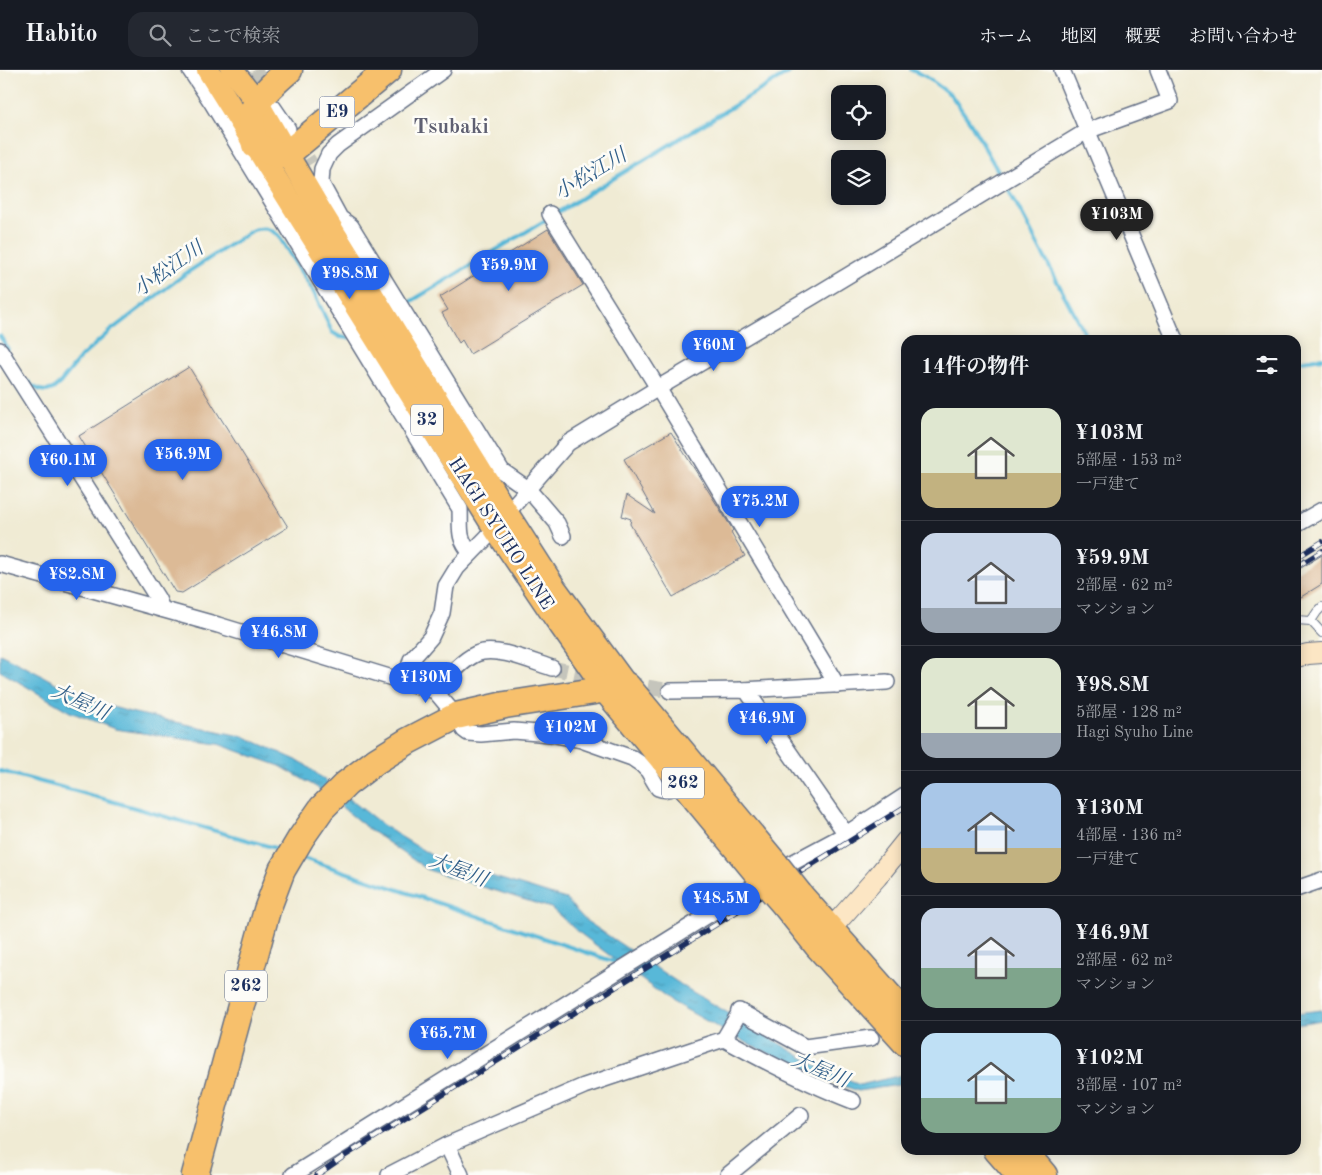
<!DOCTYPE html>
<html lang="ja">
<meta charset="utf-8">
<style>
:root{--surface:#171b24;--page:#242831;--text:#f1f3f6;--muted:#9ea1a6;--line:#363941;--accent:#2563eb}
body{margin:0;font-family:"Old Standard TT","Noto Serif JP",serif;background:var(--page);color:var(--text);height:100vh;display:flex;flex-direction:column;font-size:19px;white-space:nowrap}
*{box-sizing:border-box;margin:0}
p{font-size:16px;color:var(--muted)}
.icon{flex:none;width:28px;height:28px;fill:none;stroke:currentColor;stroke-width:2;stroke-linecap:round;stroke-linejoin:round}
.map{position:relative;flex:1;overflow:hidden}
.details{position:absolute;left:901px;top:265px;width:400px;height:820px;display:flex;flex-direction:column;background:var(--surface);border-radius:15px;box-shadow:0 2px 12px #0003}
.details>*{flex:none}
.fabs{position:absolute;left:831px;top:15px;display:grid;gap:10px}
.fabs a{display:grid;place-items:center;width:55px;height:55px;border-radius:10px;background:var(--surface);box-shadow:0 2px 12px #0003;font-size:25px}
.price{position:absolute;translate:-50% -42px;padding:0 11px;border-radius:18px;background:var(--accent);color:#fff;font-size:16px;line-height:32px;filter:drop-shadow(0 1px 2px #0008)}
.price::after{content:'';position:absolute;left:50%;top:30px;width:15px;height:11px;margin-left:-8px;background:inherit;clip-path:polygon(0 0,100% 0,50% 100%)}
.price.on{background:#222;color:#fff}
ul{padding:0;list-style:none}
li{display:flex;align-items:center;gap:15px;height:125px;padding:0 20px}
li+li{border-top:1px solid var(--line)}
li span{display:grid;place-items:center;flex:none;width:140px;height:100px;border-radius:15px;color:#555}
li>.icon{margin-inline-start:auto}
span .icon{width:60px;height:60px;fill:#fffc;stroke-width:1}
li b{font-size:21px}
h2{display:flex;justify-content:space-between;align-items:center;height:60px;padding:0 20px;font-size:21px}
header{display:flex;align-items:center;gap:30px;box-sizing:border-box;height:70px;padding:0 25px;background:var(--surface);border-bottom:1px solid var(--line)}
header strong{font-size:24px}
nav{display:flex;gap:28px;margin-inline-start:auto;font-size:18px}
.search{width:350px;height:45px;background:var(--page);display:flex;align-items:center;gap:12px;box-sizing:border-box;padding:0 18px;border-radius:15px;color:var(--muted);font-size:19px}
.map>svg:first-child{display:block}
</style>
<header>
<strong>Habito</strong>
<div class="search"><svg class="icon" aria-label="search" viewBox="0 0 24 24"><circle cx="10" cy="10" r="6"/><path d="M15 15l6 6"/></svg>ここで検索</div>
<nav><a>ホーム</a><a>地図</a><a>概要</a><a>お問い合わせ</a></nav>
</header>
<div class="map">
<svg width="1322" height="1105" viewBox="0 0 1322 1105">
<defs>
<pattern id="water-ripples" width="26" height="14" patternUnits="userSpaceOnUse" patternTransform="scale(1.25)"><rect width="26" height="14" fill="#59b8d8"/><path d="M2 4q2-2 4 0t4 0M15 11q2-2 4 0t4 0" fill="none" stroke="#4996b2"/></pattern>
</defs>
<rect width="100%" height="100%" fill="#fdfcf7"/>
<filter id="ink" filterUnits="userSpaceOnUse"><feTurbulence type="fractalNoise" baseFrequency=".02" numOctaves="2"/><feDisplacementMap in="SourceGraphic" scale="10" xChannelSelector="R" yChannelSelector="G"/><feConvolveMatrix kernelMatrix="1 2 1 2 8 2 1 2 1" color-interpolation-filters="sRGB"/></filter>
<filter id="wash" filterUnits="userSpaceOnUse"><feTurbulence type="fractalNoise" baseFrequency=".0096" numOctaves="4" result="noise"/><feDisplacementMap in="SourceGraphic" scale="20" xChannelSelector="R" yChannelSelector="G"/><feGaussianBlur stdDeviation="1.12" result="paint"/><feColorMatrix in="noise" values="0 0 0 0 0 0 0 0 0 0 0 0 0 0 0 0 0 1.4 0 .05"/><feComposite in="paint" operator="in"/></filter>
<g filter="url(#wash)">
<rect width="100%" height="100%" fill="#f0ebd4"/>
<g fill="url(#water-ripples)" stroke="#3a749b">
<path d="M0 584 41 605 85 629 130 642 245 667 303 693 387 758 439 790 566 829 585 850 686 918 829 1003 860 1015 906 1004V1014L858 1021 813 1005 735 967 669 930 577 861 551 838 428 800 370 760 318 718 280 696 218 674 115 659 70 642 0 601Z"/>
<path d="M1322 940V950L1296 954V943Z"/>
</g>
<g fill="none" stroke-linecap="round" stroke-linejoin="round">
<g stroke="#59b8d8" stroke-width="4">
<path d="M911 0 925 6 951 25 970 52 999 103"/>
<path d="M1008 118 1088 270"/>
<path d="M555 144 793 0"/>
<path d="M405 235 549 148"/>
<path d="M0 266 8 279"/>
<path d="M1296 292 1322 288"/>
<path d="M29 312 32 316 40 320 47 321 53 319 60 313 81 287 110 261 185 204 253 160C264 157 269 158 278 165L314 223 332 262 340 267 348 268"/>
<path d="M0 701 83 723 282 780"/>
<path d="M300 787 615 892 620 895"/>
</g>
</g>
<g id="blocks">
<g fill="#dcba96">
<path d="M548 159 583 215 470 284 462 270 459 273 442 243 448 240 440 227Z"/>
<path d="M189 297 288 457 182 523 175 522 79 366Z"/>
<path d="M671 362 733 460 731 462 745 486 673 527 630 454 631 449 622 446 627 425 655 444 624 389Z"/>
<path d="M1322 485V514L1296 530V501Z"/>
</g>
</g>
</g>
<g filter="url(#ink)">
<use href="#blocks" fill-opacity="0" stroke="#667187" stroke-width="1"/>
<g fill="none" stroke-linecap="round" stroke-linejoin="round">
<g stroke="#c5c5bc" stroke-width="15" stroke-dasharray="15 8" stroke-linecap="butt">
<path d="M255 0 269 28"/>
<path d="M295 69 311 94"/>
<path d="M552 598 600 608"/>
<path d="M625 613 670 621"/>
</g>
<defs>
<g id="lane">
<path d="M1296 550 1311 551 1322 563"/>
<path d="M1311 551 1317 542 1322 537"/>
</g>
<g id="street">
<path d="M190 0 212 33 460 439C461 458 457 468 471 483"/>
<path d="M443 0 338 75 329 84 322 99 321 113 340 148 351 156 502 401 528 419 557 453 563 466"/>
<path d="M1062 0 1175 270"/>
<path d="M273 37 288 59"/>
<path d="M550 144 658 318 837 615"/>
<path d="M0 280 158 529 162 539"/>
<path d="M1296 455 1322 440"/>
<path d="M0 494 218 555 435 621 456 646 464 660 468 663 481 664 514 661 550 664 581 670 632 688 641 694 648 701 658 718C669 722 672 717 681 710"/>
<path d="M405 611 411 590 431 567 442 543 446 516 457 498 495 459 507 443 568 373 658 318 814 226 1087 61 1170 31 1158 0"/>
<path d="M742 620 887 612"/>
<path d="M435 621C446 609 461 591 476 584 495 575 533 592 552 598"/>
<path d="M670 621 746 620 846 764"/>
<path d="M1296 819 1322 810"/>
<path d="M724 969C766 992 808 1014 853 1031"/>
<path d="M447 1075 461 1105"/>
<path d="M293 1105 620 900 790 794 846 764 906 725"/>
<path d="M389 1105 447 1075 584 1016 724 969 738 945 739 941 805 977 871 968"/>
<path d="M728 1105 801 1045"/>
</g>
<g id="secondary">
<path d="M1296 587 1308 584 1322 583"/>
<path d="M821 870 877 807 906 771"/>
</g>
<g id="primary">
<path d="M208 0 495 459 555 548 606 620"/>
<path d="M232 0 257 32 287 84 320 140 507 443 555 518 627 616"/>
</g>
<g id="highway">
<path d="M289 0C277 10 252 32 251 48 251 57 253 67 255 75L273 83 280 85 287 84 388 0"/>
<path d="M606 620 759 805"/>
<path d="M799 824 906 945"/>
<path d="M785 835 817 875 906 973"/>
<path d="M997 1080 1019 1105"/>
<path d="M1023 1080 1044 1105"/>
<path d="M195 1105 267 840 282 800 301 768 322 738 346 714 376 691 408 671 456 646 505 635 627 616 776 795"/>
</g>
</defs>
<use href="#lane" stroke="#667187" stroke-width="10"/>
<use href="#street" stroke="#667187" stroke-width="18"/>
<use href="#secondary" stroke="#667187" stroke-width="22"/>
<use href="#primary" stroke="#667187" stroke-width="25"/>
<use href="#highway" stroke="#667187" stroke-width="29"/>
<use href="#lane" stroke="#fff" stroke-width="8"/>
<use href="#street" stroke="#fff" stroke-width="15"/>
<use href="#secondary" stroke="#fce6c4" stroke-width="20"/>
<use href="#primary" stroke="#f7c06c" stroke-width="22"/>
<use href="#highway" stroke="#f7c06c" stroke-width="26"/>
<defs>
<g id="rail">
<path d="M1296 488 1322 472"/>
<path d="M1296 497 1322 481"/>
<path d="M317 1105 343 1087 906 736"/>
</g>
</defs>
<use href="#rail" stroke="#1b2f5e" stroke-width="5.5"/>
<use href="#rail" stroke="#fdfcf7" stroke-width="4" stroke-dasharray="11" stroke-linecap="butt"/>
<defs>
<g id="highway-bridge">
<path d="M776 795 799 824"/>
<path d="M759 805 785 835"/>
</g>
</defs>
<use href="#highway-bridge" stroke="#667187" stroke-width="29" stroke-linecap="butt"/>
<use href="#highway-bridge" stroke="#f7c06c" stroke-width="26"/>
</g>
</g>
<g text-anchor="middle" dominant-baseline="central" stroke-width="5" stroke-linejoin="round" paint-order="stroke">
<g fill="#fdfcf7" stroke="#5f6c8c" stroke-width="1">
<rect x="319.5" y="26.5" width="35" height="31" rx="4"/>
<rect x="411" y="334.5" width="32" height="31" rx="4"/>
<rect x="662" y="697.5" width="42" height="31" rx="4"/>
<rect x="225" y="900.5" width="42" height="31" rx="4"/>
</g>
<g font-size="18" font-weight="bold" fill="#1b2f5e">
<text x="337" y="42">E9</text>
<text x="427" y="350">32</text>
<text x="683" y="713">262</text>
<text x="246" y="916">262</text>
</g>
<g font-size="19" fill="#1b2f5e" stroke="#fdfcf7">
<text transform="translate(500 464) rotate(57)">HAGI SYUHO LINE</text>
</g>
<g font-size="20" font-style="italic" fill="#315f89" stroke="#fdfcf7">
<text transform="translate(591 105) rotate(-31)">小松江川</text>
<text transform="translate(169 200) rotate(-35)">小松江川</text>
<text transform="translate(80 633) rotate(24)">大屋川</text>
<text transform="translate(458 801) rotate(21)">大屋川</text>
<text transform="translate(820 1001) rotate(23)">大屋川</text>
</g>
<g font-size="21" font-weight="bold" fill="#5f6072" stroke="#fdfcf7">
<text x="451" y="57">Tsubaki</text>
</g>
</g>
</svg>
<div class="fabs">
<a><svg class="icon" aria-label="locate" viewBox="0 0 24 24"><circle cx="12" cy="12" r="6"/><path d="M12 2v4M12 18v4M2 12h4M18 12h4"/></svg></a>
<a><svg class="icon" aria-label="layers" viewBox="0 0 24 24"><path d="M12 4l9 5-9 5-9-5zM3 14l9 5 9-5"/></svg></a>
</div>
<b class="price on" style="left:1117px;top:171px">¥103M</b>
<b class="price" style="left:509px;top:222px">¥59.9M</b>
<b class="price" style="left:350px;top:230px">¥98.8M</b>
<b class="price" style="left:714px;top:302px">¥60M</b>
<b class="price" style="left:183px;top:411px">¥56.9M</b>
<b class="price" style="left:68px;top:417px">¥60.1M</b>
<b class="price" style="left:760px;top:458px">¥75.2M</b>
<b class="price" style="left:77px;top:531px">¥82.8M</b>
<b class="price" style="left:279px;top:589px">¥46.8M</b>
<b class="price" style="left:426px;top:634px">¥130M</b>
<b class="price" style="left:767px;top:675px">¥46.9M</b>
<b class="price" style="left:571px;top:684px">¥102M</b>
<b class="price" style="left:721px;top:855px">¥48.5M</b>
<b class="price" style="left:448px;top:990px">¥65.7M</b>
<section class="details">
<h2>14件の物件<svg class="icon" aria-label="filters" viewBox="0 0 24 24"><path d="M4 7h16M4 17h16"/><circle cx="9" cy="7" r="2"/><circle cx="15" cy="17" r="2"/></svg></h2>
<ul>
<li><span style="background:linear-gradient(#dfe7d0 65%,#c2b280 0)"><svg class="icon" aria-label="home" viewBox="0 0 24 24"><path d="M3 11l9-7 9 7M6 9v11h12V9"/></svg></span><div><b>¥103M</b><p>5部屋 · 153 m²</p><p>一戸建て</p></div></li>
<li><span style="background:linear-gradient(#c9d6e8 75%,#9aa5b1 0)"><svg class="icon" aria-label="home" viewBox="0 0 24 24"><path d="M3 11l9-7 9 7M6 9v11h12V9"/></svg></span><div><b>¥59.9M</b><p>2部屋 · 62 m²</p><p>マンション</p></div></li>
<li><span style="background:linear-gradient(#dfe7d0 75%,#9aa5b1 0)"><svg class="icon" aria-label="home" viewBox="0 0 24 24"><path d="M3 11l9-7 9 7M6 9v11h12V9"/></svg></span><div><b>¥98.8M</b><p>5部屋 · 128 m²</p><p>Hagi Syuho Line</p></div></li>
<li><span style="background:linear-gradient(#a9c7e8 65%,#c2b280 0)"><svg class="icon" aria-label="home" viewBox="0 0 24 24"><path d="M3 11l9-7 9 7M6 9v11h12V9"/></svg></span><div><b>¥130M</b><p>4部屋 · 136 m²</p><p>一戸建て</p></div></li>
<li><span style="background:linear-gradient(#c9d6e8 60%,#7fa58c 0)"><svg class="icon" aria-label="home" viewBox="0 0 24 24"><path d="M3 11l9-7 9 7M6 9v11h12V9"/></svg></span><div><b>¥46.9M</b><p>2部屋 · 62 m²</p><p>マンション</p></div></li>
<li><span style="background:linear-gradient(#bfe0f5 65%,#7fa58c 0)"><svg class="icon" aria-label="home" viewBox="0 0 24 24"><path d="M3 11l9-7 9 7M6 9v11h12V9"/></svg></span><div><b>¥102M</b><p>3部屋 · 107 m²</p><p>マンション</p></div></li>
</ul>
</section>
</div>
